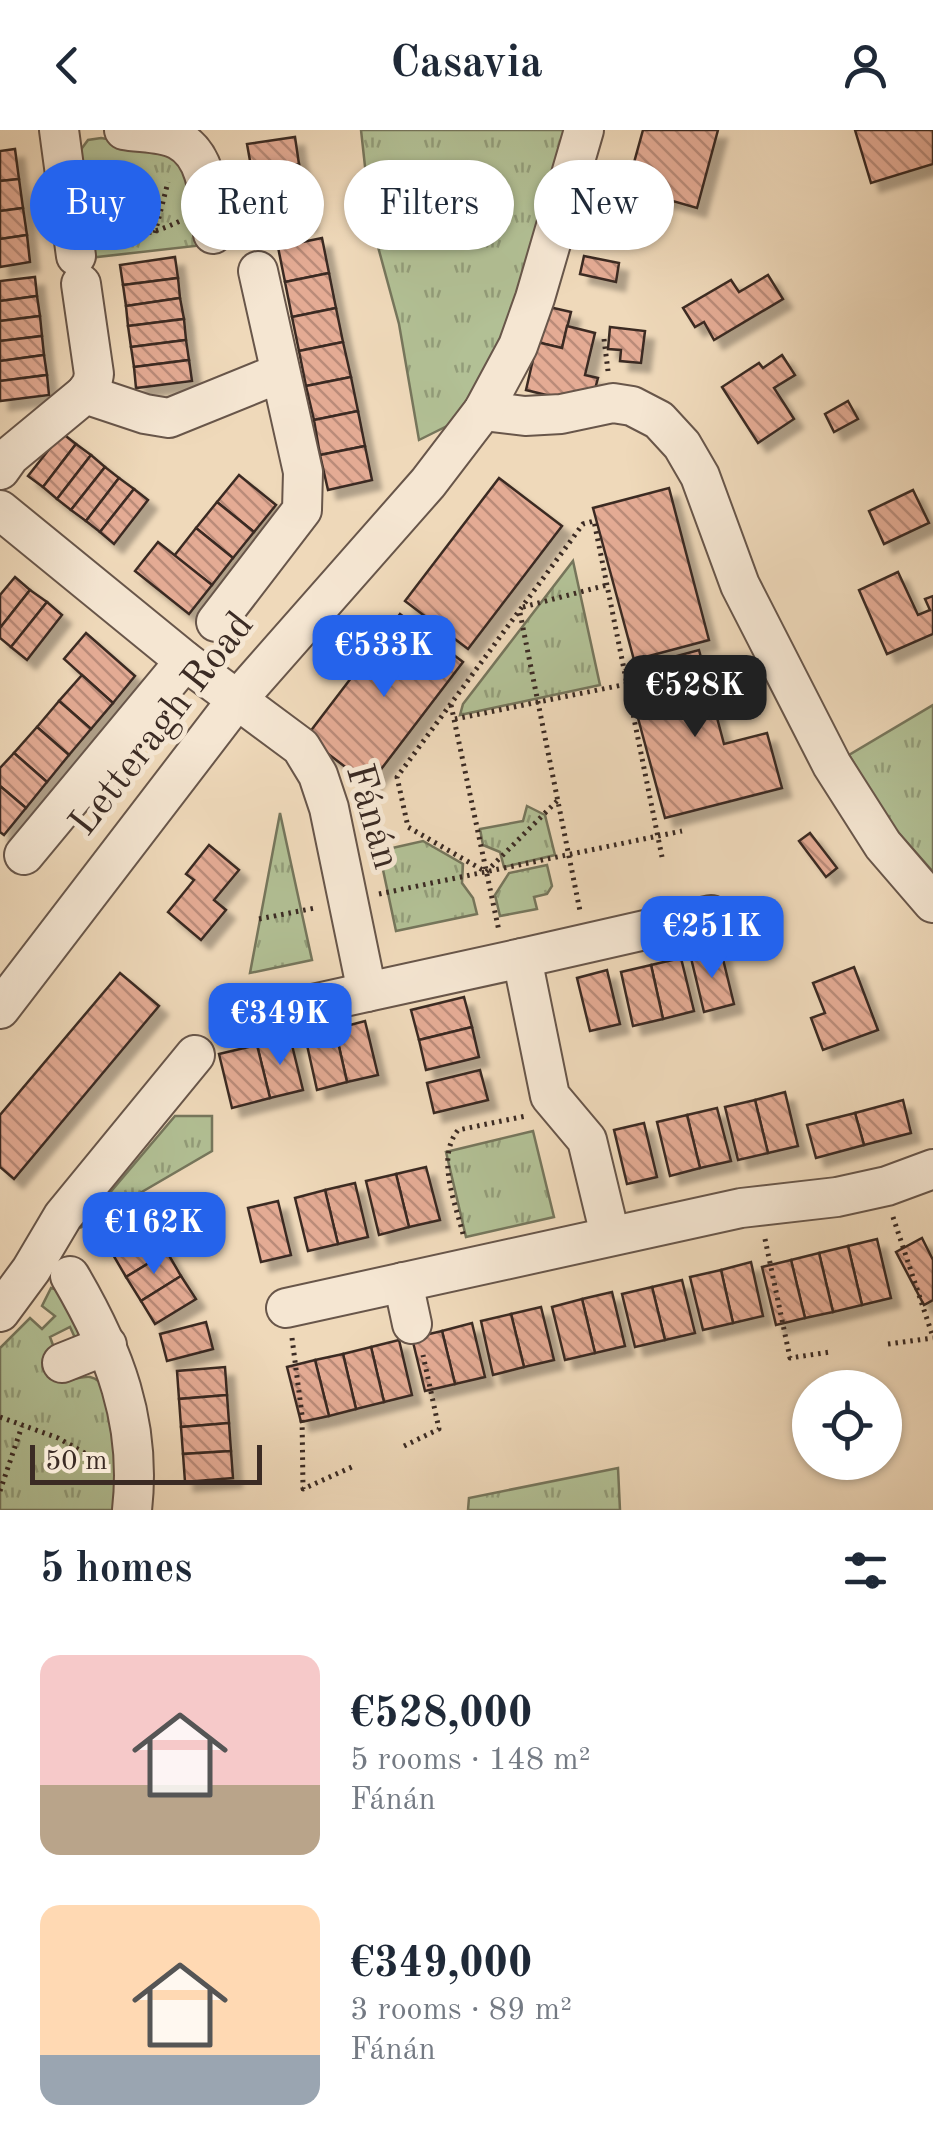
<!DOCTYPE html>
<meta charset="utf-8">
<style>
:root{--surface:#fff;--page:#f6f6f7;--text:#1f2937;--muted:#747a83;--accent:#2563eb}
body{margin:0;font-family:"Old Standard TT",serif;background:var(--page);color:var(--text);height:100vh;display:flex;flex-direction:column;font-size:38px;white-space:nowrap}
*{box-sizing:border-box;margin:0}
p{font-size:32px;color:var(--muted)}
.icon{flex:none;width:55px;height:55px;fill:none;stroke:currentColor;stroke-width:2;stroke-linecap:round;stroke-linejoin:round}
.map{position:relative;height:1380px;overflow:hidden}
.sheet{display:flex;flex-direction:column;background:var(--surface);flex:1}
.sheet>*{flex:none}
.hud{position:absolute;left:30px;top:30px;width:875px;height:90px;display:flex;gap:20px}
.buttons{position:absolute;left:792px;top:1240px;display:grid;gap:20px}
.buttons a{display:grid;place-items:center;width:110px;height:110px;border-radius:50%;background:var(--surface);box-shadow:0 2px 8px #0004;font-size:50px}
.scale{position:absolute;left:30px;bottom:25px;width:232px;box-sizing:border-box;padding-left:10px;border:5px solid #3b2b24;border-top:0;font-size:28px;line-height:35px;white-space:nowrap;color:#3b2b24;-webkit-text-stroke:8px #f5e6d2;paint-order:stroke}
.price{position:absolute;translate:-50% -85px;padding:0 22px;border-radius:20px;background:var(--accent);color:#fff;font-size:32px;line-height:65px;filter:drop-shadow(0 2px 5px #0008)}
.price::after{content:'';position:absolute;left:50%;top:60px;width:30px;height:22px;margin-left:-15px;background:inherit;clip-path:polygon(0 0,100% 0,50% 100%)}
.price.active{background:#222;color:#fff}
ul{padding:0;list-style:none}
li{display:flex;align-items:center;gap:30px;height:250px;padding:0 40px}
li span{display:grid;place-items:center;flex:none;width:280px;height:200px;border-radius:20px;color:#555}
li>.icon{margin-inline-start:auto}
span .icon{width:120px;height:120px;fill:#fffc;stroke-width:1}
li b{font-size:42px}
h2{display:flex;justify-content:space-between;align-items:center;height:120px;padding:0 40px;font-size:42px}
.tag{padding:0 35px;border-radius:45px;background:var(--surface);box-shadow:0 2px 8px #0004;font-size:35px;line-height:90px}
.tag.active{background:var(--accent);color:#fff}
header{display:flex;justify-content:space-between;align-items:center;height:130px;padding:0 40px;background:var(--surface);font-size:45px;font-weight:600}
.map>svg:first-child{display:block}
</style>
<header><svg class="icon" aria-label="back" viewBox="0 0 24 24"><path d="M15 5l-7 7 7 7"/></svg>Casavia<svg class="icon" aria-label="person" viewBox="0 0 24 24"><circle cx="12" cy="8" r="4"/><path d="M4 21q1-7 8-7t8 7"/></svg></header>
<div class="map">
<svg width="933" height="1380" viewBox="0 0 933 1380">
<defs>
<pattern id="grass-tufts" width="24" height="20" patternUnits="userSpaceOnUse" patternTransform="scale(2.5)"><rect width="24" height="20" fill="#b2c095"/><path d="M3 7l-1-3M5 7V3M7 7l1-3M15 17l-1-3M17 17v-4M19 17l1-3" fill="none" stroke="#929c79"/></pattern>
<pattern id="building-back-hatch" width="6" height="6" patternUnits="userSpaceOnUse" patternTransform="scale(2.5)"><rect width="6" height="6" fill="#e4ab94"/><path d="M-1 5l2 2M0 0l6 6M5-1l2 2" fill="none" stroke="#ba8b79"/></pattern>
<filter id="shadow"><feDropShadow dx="9" dy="9" stdDeviation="2.5" flood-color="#0004"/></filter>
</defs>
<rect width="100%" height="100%" fill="#efd9ba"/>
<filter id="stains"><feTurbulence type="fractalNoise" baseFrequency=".002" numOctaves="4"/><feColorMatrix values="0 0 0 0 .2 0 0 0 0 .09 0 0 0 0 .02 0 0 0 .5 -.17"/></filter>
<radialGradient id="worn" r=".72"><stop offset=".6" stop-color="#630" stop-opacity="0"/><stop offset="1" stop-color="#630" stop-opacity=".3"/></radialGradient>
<g fill="url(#grass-tufts)" stroke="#76765c" stroke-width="2.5">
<path d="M361 0H569L525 156 480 252 459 290 419 310 399 194 371 91Z"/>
<path d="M101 8 153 17 184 30 204 115 88 128 74 29 88 10Z"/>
<path d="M573 431 600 555 460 585 463 574Z"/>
<path d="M933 575V742L890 693 849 625Z"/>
<path d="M527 676 545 685 555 725 504 737 500 722 483 715 480 699 523 691Z"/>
<path d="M280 683 312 830 250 843Z"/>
<path d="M423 711 463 734 462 753 473 768 477 784 396 801 379 721Z"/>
<path d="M547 735 552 756 547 764 534 767 537 779 500 786 495 765 509 743Z"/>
<path d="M175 986H212V1021L80 1098Z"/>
<path d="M533 1001 554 1087 466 1107 446 1022Z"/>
<path d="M51 1158 58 1160 84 1202 77 1212 70 1197 50 1207 66 1250C72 1250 84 1246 90 1247 126 1255 118 1351 119 1380H0V1218L30 1188 42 1199 55 1186 42 1176Z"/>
<path d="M618 1338 620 1380H468L469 1368Z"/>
</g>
<g fill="url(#building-back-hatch)" stroke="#3b2b24" stroke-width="2.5" filter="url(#shadow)">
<path d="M643 0H718L697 78 627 58Z"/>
<path d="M855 0H933V34L871 53Z"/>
<path d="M295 7 299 34 252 42 247 14Z"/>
<path d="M15 19 19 49 0 51V21Z"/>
<path d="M299 34 303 63 256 70 252 42Z"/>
<path d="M19 49 23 78 0 81V51Z"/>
<path d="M303 63 308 92 261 99 256 70Z"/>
<path d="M23 78 27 105 0 109V81Z"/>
<path d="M27 105 30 132 0 137V109Z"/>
<path d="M322 108 329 143 285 152 278 117Z"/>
<path d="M584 126 619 133 616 152 580 144Z"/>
<path d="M175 127 178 148 123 155 120 135Z"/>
<path d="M329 143 336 178 292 187 285 152Z"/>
<path d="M768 145 783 169 714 210 704 192 695 197 683 178 731 150 739 162Z"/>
<path d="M35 147 37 166 0 171V151Z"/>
<path d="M178 148 180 168 126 176 123 155Z"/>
<path d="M37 166 40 186 0 191V171Z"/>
<path d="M180 168 184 189 128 196 126 176Z"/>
<path d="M549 177 571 182 562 218 540 213Z"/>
<path d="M336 178 343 212 299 221 292 187Z"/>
<path d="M40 186 42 206 0 211V191Z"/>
<path d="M184 189 186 210 131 217 128 196Z"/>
<path d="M567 196 595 203 585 245 598 248 592 270 575 272 526 260 537 212 562 218Z"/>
<path d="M610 197 645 201 641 233 620 231 621 220 608 219Z"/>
<path d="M42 206 44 225 0 231V211Z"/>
<path d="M186 210 189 230 134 237 131 217Z"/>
<path d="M343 212 351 247 306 256 299 221Z"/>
<path d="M44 225 47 245 0 251V231Z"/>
<path d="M782 225 795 245 774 258 794 289 758 313 722 257 759 233 763 238Z"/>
<path d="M189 230 192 251 136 258 134 237Z"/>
<path d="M47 245 49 265 0 271V251Z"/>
<path d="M351 247 358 281 314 290 306 256Z"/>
<path d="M848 271 858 289 834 302 825 284Z"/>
<path d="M358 281 365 316 320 325 314 290Z"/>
<path d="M62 303 76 314 43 357 28 346Z"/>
<path d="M76 314 91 325 57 369 43 357Z"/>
<path d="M365 316 372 350 328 360 320 325Z"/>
<path d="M91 325 105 337 71 380 57 369Z"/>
<path d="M105 337 119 348 86 391 71 380Z"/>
<path d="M239 345 276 375 254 402 217 372Z"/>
<path d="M119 348 134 359 100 402 86 391Z"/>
<path d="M499 348 562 396 468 519 405 471Z"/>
<path d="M669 358 709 510 634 530 593 378Z"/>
<path d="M134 359 148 370 114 414 100 402Z"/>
<path d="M913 360 929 393 884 414 869 381Z"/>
<path d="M217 372 254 402 233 428 196 398Z"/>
<path d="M196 398 233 428 212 455 174 426Z"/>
<path d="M158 412 212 455 189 484 135 441Z"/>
<path d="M898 442 918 485 930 480 925 469 933 466V504L887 524 859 460Z"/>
<path d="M15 447 30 460 0 498V465Z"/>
<path d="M30 460 47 472 11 517 0 508V498Z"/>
<path d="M47 472 62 485 27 530 11 517Z"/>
<path d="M400 484 463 532 369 655 306 607Z"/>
<path d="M86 503 135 546 113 573 64 529Z"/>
<path d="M699 520 724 614 767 603 782 658 665 688 625 540Z"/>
<path d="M82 545 113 573 91 599 59 571Z"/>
<path d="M59 571 91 599 69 625 37 597Z"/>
<path d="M37 597 69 625 47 652 14 623Z"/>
<path d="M14 623 47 652 26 678 0 656V638Z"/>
<path d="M0 656 26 678 4 705 0 702Z"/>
<path d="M810 703 837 738 826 747 799 711Z"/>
<path d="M209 715 239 740 214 770 226 780 201 810 168 782 194 750 186 744Z"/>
<path d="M721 821 734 874 704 882 691 828Z"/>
<path d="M681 828 694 881 663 889 651 835Z"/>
<path d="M651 835 663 889 633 896 621 842Z"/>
<path d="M854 837 878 900 823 920 811 888 825 883 813 853Z"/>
<path d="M607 840 620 894 590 901 577 848Z"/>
<path d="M120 843 159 876 14 1049 0 1037V985Z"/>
<path d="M464 867 472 897 419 910 411 880Z"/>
<path d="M365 891 378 945 347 952 335 899Z"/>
<path d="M472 897 479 927 426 940 419 910Z"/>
<path d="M335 899 347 952 317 960 305 906Z"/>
<path d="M290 907 303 960 270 968 257 915Z"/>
<path d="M257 915 270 968 232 978 219 924Z"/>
<path d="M480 940 488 970 434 983 427 953Z"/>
<path d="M785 962 798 1016 768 1023 755 970Z"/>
<path d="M755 970 768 1023 738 1030 725 977Z"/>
<path d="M903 970 911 1003 864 1015 855 983Z"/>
<path d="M717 978 731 1031 700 1038 687 985Z"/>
<path d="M855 983 864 1015 816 1028 807 995Z"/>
<path d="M687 985 700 1038 670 1046 657 992Z"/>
<path d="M644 993 657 1047 627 1054 614 1000Z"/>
<path d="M426 1037 440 1090 409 1097 396 1044Z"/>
<path d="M396 1044 409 1097 379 1105 366 1051Z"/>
<path d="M355 1053 368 1107 338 1114 325 1060Z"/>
<path d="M325 1060 338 1114 308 1121 295 1068Z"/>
<path d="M278 1071 291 1125 261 1132 248 1078Z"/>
<path d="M138 1074 152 1098 112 1123 97 1099Z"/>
<path d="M152 1098 167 1122 126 1147 112 1123Z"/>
<path d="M922 1108 933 1130V1170L924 1175 896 1122Z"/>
<path d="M877 1109 891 1168 862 1175 848 1116Z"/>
<path d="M848 1116 862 1175 833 1182 819 1123Z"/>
<path d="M167 1122 181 1146 141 1171 126 1147Z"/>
<path d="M819 1123 833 1182 805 1188 791 1130Z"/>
<path d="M791 1130 805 1188 776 1195 762 1137Z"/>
<path d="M751 1132 763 1186 733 1193 721 1140Z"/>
<path d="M721 1140 733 1193 703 1200 690 1147Z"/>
<path d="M181 1146 196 1169 155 1194 141 1171Z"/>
<path d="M682 1150 695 1203 665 1210 652 1157Z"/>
<path d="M652 1157 665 1210 635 1217 622 1164Z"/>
<path d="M612 1162 625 1216 595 1223 582 1169Z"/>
<path d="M582 1169 595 1223 565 1230 552 1177Z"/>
<path d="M541 1177 554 1230 524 1237 511 1184Z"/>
<path d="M511 1184 524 1237 493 1245 481 1191Z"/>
<path d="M206 1192 213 1219 167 1231 160 1204Z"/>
<path d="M472 1193 485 1247 455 1254 442 1201Z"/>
<path d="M442 1201 455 1254 425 1261 412 1208Z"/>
<path d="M399 1210 412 1265 384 1272 371 1217Z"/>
<path d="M371 1217 384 1272 356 1279 343 1224Z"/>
<path d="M343 1224 356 1279 329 1286 315 1230Z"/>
<path d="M315 1230 329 1286 301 1292 287 1237Z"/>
<path d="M225 1237 227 1265 179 1269 177 1241Z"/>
<path d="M227 1265 229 1293 181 1297 179 1269Z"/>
<path d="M229 1293 231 1321 183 1324 181 1297Z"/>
<path d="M231 1321 233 1348 185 1352 183 1324Z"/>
</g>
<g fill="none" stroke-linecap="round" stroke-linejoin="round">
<defs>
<g id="minor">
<path d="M59 0 76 126"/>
<path d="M124 0C140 3 164 2 178 10 210 26 209 74 213 104"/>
<path d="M81 154 94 244 92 254 85 264"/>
<path d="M483 281 525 286 561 284 613 273 632 276 659 290 682 315 700 346 740 455 832 635 883 715 933 773"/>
<path d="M0 340 10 326 85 264 145 284 169 288 280 243"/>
<path d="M0 380 185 531 301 617 318 645 329 678 367 862 522 828 550 966 587 1010 610 1105"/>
<path d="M216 492 302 380 303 342 258 141"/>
<path d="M24 725 185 531"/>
<path d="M522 828 711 785"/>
<path d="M0 879 236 571 428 353 483 281 518 216 535 168 584 0"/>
<path d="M245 889 367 862"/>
<path d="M70 1146C114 1221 142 1292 132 1380"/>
<path d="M403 1152 412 1194"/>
<path d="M286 1178 741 1078 837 1067 887 1056 933 1039"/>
<path d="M0 1182 31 1140 63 1086 195 925"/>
<path d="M62 1233 107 1215"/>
</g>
</defs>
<use href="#minor" stroke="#68564a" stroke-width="42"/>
<g stroke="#3b2b24" stroke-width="5" stroke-dasharray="2.5 5" stroke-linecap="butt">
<path d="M108 97 113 57 118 44 137 38"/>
<path d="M155 103 168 52"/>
<path d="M104 104C133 108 153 104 180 91"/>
<path d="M604 209 608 241"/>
<path d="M523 477 607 455"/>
<path d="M520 483 580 781"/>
<path d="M451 575 499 801"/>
<path d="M455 589 627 554"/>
<path d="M557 671 486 742 408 697 397 647 583 394 594 391 662 727"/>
<path d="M379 764 682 701"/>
<path d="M259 789 315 778"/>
<path d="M893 1087 933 1207"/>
<path d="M463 1104C455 1072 436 1028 458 1000L526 986"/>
<path d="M765 1109 790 1228 830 1222"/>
<path d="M292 1208 302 1285 303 1359 354 1336"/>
<path d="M888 1214 933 1208"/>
<path d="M0 1287 58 1308 97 1330"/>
<path d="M404 1316 439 1299 423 1225"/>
<path d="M0 1361 22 1296"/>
</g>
<use href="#minor" stroke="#f5e6d2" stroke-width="38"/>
</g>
<g text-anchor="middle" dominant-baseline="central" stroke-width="10" stroke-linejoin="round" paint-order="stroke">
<g font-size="40" fill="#3b2b24" stroke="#f5e6d2">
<text transform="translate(163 595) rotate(-52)">Letteragh Road</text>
<text transform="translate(371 687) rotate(74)">Fánán</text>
</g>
</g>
<rect width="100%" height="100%" filter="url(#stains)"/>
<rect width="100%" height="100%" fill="url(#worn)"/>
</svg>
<div class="buttons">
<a><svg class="icon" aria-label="locate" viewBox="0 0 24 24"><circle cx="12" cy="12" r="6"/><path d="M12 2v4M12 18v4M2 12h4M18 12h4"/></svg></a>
</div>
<div class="scale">50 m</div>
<b class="price" style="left:384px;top:570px">€533K</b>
<b class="price active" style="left:695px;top:610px">€528K</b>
<b class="price" style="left:712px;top:851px">€251K</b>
<b class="price" style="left:280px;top:938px">€349K</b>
<b class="price" style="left:154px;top:1147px">€162K</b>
<div class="hud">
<a class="tag active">Buy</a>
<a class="tag">Rent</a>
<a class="tag">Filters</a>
<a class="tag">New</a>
</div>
</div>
<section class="sheet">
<h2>5 homes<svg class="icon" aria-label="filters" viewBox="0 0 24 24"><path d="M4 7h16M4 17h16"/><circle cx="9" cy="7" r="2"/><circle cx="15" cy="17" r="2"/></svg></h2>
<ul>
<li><span style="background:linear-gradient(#f6c9c9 65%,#b9a48a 0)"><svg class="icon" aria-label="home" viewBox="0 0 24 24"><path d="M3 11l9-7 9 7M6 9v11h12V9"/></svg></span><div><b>€528,000</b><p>5 rooms · 148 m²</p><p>Fánán</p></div></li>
<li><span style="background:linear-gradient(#ffd9b3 75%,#9aa5b1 0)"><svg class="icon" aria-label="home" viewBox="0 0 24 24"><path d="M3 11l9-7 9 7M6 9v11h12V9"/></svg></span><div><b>€349,000</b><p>3 rooms · 89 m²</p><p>Fánán</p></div></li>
</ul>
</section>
